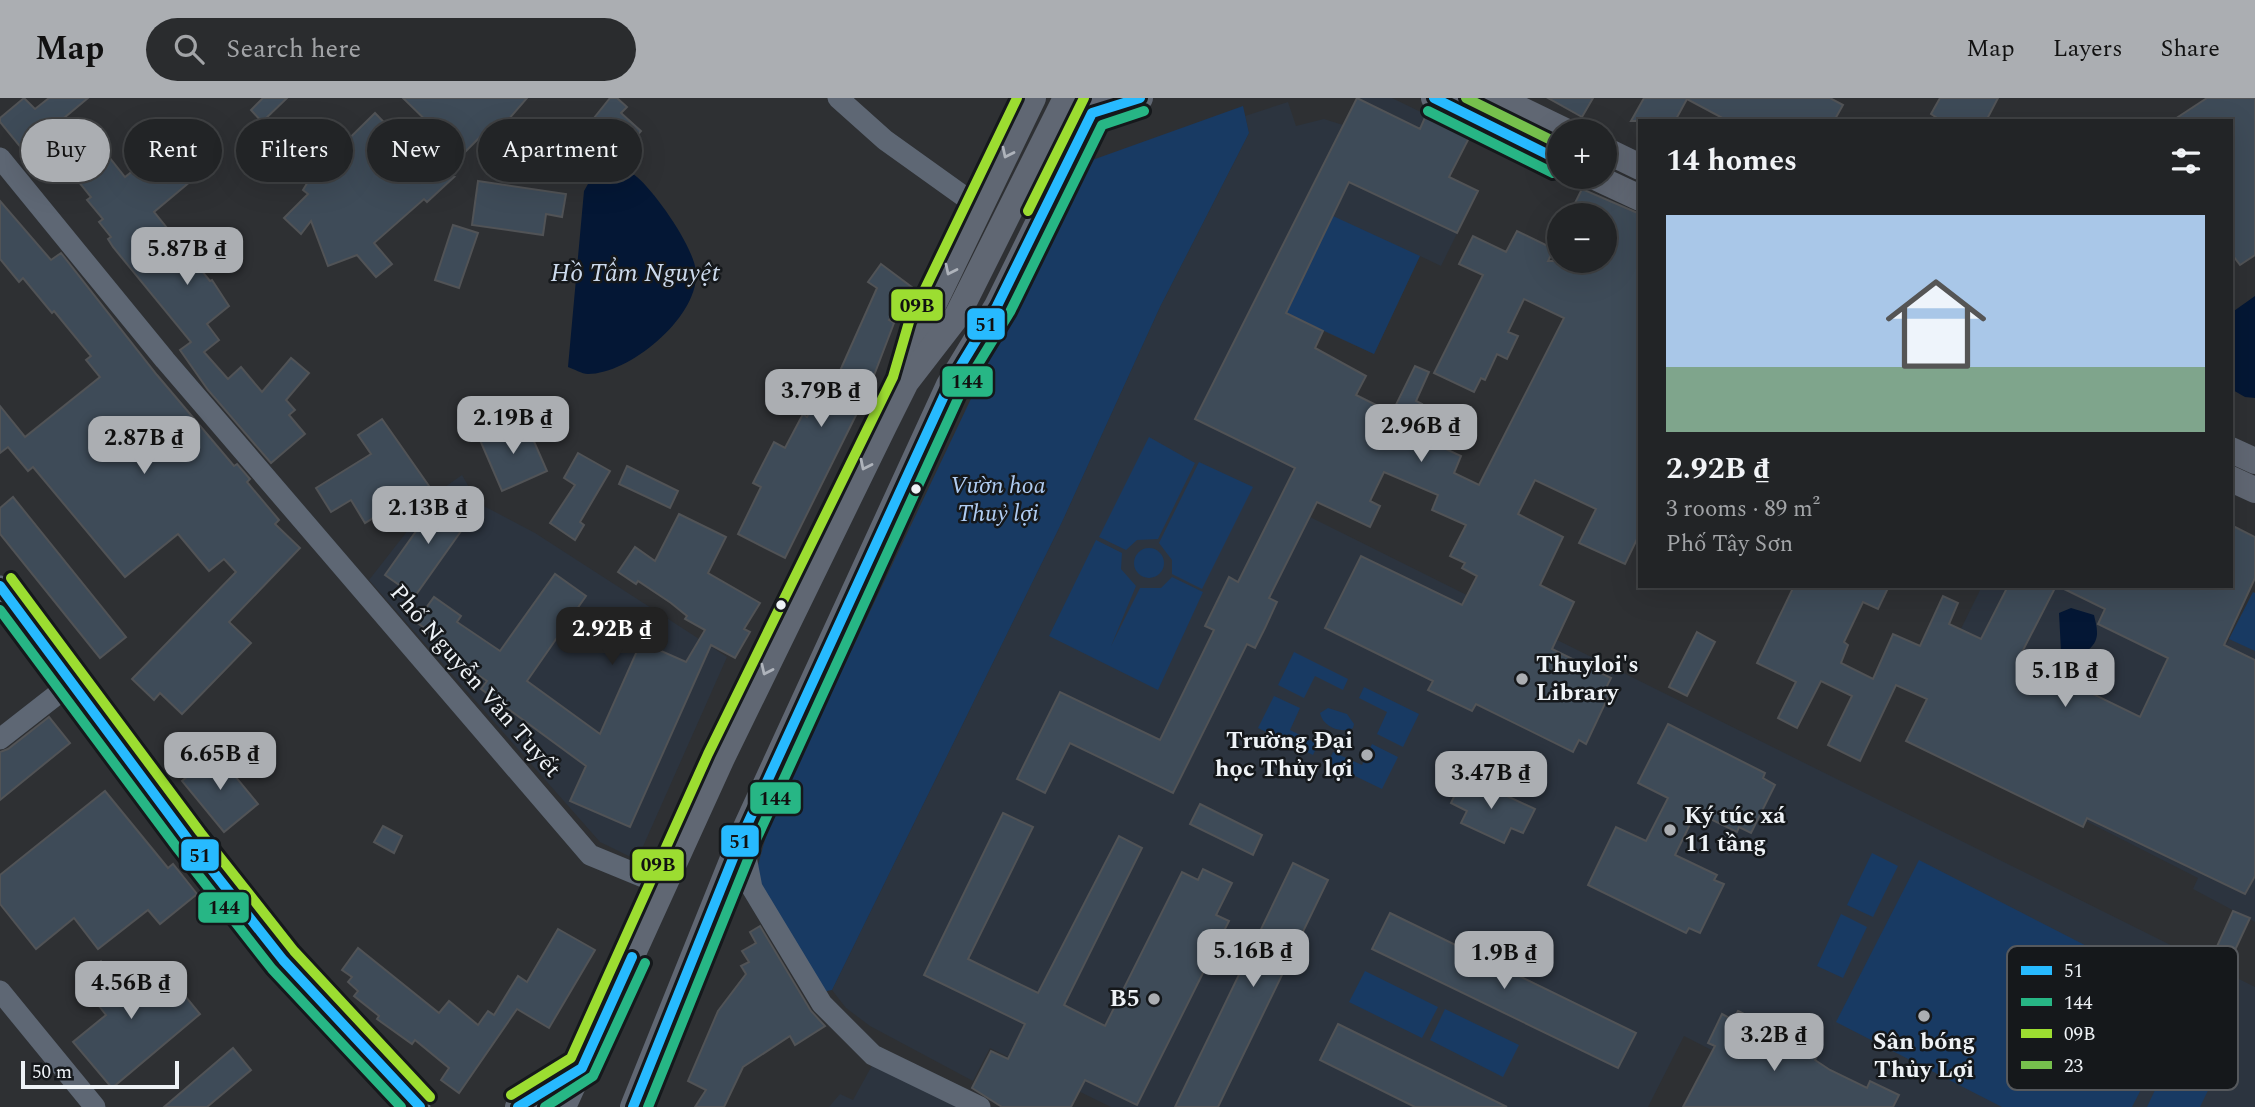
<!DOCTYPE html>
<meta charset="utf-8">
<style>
:root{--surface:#222426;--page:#2a2c2e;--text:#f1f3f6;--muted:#a2a4a7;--line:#3f4143;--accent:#abaeb2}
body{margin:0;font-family:Spectral,serif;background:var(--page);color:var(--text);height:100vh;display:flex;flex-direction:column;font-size:26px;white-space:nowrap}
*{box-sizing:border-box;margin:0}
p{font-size:23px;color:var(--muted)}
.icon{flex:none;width:38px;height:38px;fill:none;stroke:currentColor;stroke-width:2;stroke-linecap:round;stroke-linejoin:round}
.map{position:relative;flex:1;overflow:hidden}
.side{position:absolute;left:1638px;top:21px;width:595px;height:469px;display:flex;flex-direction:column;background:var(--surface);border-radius:0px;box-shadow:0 7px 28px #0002,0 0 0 2px var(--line)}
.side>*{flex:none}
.top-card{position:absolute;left:21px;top:21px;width:665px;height:63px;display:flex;gap:14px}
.tools{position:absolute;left:1547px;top:21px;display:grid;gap:14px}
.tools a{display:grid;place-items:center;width:70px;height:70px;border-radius:50%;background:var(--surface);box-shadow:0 7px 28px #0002,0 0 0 2px var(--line);font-size:35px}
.scale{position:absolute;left:21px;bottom:18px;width:158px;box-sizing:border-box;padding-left:7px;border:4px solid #eef2f6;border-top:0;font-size:19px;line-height:24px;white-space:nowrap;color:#eef2f6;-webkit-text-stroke:5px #15181b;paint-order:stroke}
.price{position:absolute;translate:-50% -60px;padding:0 16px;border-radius:14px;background:var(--accent);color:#111;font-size:23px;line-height:46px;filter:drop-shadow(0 2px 4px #0008)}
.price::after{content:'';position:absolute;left:50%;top:42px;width:21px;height:16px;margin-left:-10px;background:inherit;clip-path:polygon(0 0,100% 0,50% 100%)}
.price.active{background:#222;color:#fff}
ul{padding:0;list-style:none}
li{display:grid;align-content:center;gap:14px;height:371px;padding:0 28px}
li+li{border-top:2px solid var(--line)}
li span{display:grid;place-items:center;height:217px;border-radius:0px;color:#555}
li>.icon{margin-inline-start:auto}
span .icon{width:126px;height:126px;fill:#fffc;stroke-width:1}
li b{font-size:30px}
h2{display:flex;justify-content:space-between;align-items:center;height:84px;padding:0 28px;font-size:30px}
.tag{padding:0 24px;border-radius:32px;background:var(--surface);box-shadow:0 7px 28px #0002,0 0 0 2px var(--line);font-size:24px;line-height:63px}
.tag.active{background:var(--accent);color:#111}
header{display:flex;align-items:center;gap:42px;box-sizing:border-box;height:98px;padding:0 35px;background:var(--accent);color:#111}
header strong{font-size:33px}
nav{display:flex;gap:38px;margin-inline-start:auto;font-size:24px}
.search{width:490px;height:63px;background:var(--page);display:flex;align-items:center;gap:18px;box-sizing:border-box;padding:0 24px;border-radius:38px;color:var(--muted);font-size:26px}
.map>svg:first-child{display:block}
</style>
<header>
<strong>Map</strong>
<div class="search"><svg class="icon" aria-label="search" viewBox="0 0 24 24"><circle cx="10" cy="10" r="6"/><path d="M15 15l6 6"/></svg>Search here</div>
<nav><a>Map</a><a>Layers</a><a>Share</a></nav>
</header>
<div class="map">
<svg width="2255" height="1009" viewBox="0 0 2255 1009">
<rect width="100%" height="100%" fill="#2e3033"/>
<g fill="#2c343f">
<path d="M1357 0H1392L1470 38 1450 79 1478 93 1441 168 1420 158 1374 256 1323 233 1308 264 1343 349 1310 419 2255 889V1009H1824L1684 938 1648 1009H1111L990 950 973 983 870 928 846 910 832 892 1062 424 1160 209 1249 35 1245 18 1288 4 1296 28 1324 21 1343 27Z"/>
<path d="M462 377 478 405 535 435 727 559 637 762 600 744 369 482 438 394Z"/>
<path d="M1982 488H2209L2190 526 2227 545 2255 495V824L2193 791 2198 780 2086 723 1906 643Z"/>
<path d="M874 964 963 1009H829L840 996 853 1002Z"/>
</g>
<g fill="#183a63">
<path d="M1243 8 1249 35 1160 209 1062 424 832 892 812 896 756 774 770 724 1071 90 1084 65Z"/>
<path d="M1333 118 1420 158 1374 256 1286 215Z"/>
<path d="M1149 339 1195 365 1158 441 1137 442 1126 452 1099 439Z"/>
<path d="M1199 364 1253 389 1202 491 1172 476V462L1159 445Z"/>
<path d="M1096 442 1122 455 1121 471 1136 488 1111 548 1140 490H1161L1172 479 1203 494 1158 592 1049 538Z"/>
<circle cx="1149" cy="465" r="15"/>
<path d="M2253 494 2255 495V553L2229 541Z"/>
<path d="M1294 554 1348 581 1343 592 1315 578 1304 600 1278 587Z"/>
<path d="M1364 589 1419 616 1403 649 1377 636 1387 614 1359 600Z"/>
<path d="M1274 598 1300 610 1290 632 1318 646 1313 657 1258 630Z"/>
<path d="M1328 610 1347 616 1354 626 1353 630C1341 636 1323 629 1320 615Z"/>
<path d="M1372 646 1398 659 1382 691 1328 665 1333 654 1362 667Z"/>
<path d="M1872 755 1898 768 1873 819 1847 807Z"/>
<path d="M1919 762 2188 900 2132 1009H2002L1836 924Z"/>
<path d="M1841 816 1867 829 1843 880 1817 868Z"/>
<path d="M1365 873 1438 909 1422 940 1349 904Z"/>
<path d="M1445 911 1519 947 1503 979 1430 942Z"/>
<path d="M2184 931 2228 951 2200 1009H2147Z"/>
</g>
<g fill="#041735">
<path d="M613 66C621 70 631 73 637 79 656 95 693 148 696 173 700 218 630 276 588 276 582 276 574 271 568 269L584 93 596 72Z"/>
<path d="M2255 198V300L2245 299 2231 291V215Z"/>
<path d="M2071 510 2094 517C2095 522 2097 528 2097 534 2098 552 2075 563 2061 553L2059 515Z"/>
</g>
<g fill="#3e4b58" stroke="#515356" stroke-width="2">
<path d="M24 0 35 11 49 0H88L52 30 60 40 32 63 0 24V20Z"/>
<path d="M263 0H287L262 24 251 12Z"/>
<path d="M403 0H527L488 45 481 38 441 78 454 79 427 104 424 101 374 145 392 166 376 179 357 157 328 168 311 123 301 136 284 120 308 96 303 92 312 77 375 15 423 65 446 42Z"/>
<path d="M610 0H617L627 9 621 15 641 33 629 47 594 20Z"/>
<path d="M1357 0 1420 31 1426 17 1470 38 1449 79 1478 93 1457 135 1349 84 1286 215 1323 233 1315 250 1366 278 1356 297 1392 315 1415 268 1429 274 1416 303 1422 306 1411 329 1437 342 1435 346 1461 358 1454 375 1479 387 1564 220 1524 201 1508 234 1518 238 1507 261 1497 256 1485 282 1481 280 1474 294 1434 275 1483 177 1459 166 1473 138 1506 154 1517 133 1554 151 1548 163H1573L1589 170 1593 163H1605V117H1569L1582 91 1640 116V435L1625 466 1579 445 1596 411 1535 382 1518 416 1563 439 1540 487 1574 504 1552 551 1611 580 1605 592 1610 595 1586 646 1579 642 1573 654 1476 606 1472 613 1428 592 1433 583 1325 530 1361 458 1462 507 1477 478 1462 470 1465 465 1450 458 1466 427 1432 412 1438 397 1384 374 1370 403 1380 408 1370 429 1317 404 1269 500 1277 504 1265 530 1255 550 1247 546 1173 695 1070 645 1045 695 1017 681 1060 594 1160 642 1214 532 1205 528 1229 479 1238 484 1295 370 1195 321Z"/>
<path d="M1548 0H1593L1582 19Z"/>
<path d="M1644 0H1830L1843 7 1834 23H1728L1687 1 1675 23H1631Z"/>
<path d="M1940 0H1998L1986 23H1942L1931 16Z"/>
<path d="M2207 0H2255V157L2240 167 2231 155V23H2172Z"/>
<path d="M184 40 209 68 154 114 210 183 212 182 229 208 207 226 219 242 204 254 228 281 241 269 262 294 291 260 309 275 286 302 295 312 289 317 305 336 271 365 208 292 180 252 191 244 113 149 108 141 111 139 99 124 103 121 87 102 91 99 74 78 105 54 125 79 162 50 166 55Z"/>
<path d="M478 83 566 96 562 119 546 116 543 137 472 127Z"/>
<path d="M0 103 51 162 61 155 157 277 234 368 237 366 250 381 247 384 279 422 275 426 300 450 229 524 251 545 182 616 160 595 154 602 132 581 236 474 224 461 209 473 178 436 125 479 33 369 28 373 8 349 0 355V308L25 339 100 279 86 262 91 258 54 213 52 215 23 180 19 184 0 161Z"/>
<path d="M453 127 478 135 459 190 435 182Z"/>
<path d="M881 166 913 190 889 222 894 225 868 293 785 460 738 436 761 389 753 385 774 344 785 350 803 316 807 319 818 297 827 302 877 190 868 184Z"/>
<path d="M382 321 429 388 404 405 402 402 365 425 351 402 331 414 316 390 371 356 358 337Z"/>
<path d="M525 323 547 373 502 393 480 342Z"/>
<path d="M578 355 610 373 580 424 584 427 575 442 550 425 575 387 564 380Z"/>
<path d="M627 368 678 393 670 410 619 386Z"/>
<path d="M441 398 471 419 415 498 385 477Z"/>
<path d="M13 399 126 539 100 560 0 436V410Z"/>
<path d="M679 416 726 439 708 475 760 505 744 531 750 534 735 560 711 547 630 729 570 703 586 668 481 591 487 583 442 553 447 546 416 524 434 499 461 518 457 524 500 553 555 476 586 498 527 583 600 636 641 544 686 564 705 532 685 521 687 518 671 505 638 483 636 486 618 474 635 449 655 463Z"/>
<path d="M2231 427 2255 439V480L2224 547 2255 562V778L2245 796 2087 720 2083 729 1906 643 1927 601 1896 587 1860 663 1828 647 1852 598 1821 583 1797 630 1778 620 1796 584 1757 565 1794 488H1889L1878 511 1863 504 1844 544 1848 547 1841 565 1873 581 1893 536 1920 548 1943 498 1958 505 1949 526 1981 541 2008 488H2056L2019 560 2140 619 2168 560 2098 526 2105 511 2058 488H2231Z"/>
<path d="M1697 534 1715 544 1687 598 1669 589Z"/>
<path d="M49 619 70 645 0 702V654L8 651Z"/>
<path d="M1668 626 1765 675 1763 680 1775 687 1751 735 1739 729 1737 734 1696 714 1675 757 1717 777 1714 782 1724 786 1700 835 1689 830 1686 835 1588 787 1616 729 1646 743 1668 700 1638 685Z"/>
<path d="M216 655 258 706 224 734 182 683Z"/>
<path d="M1462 682 1478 690 1481 686 1535 711 1523 735 1511 730 1504 745 1461 725 1467 713 1451 705Z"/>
<path d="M105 693 168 770 173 766 197 796 160 826 148 812 98 851 74 820 36 851 0 806V777Z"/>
<path d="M1200 706 1262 737 1253 757 1190 726Z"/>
<path d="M1003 715 1033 729 968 861 1038 895 1119 738 1142 750 1064 907 1105 928 1182 774 1198 782 1203 771 1232 785 1216 817 1229 823 1137 1007 1085 982 1071 1009H1002L972 990 991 953 1008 961 1025 926 924 877Z"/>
<path d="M383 728 402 738 394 755 374 744Z"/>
<path d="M1293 765 1328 782 1218 1009H1175Z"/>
<path d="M2233 813 2250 820 2230 863 2214 855Z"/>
<path d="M1390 815 1636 935 1618 970 1372 851Z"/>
<path d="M760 828 811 913 825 928 795 947 790 938 743 969 724 1009H695L706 992 688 983 718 913 746 876 741 868 749 864 742 853 756 845 750 834Z"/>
<path d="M558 831 595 852 549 930 517 911 459 995 441 982 449 970 415 942 412 946 377 921 379 918 354 898 358 893 348 884 352 879 342 872 358 850 439 915 449 903 478 927 488 913 494 917 518 878 527 884Z"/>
<path d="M101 863 128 898 162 870 200 916 112 990 73 944 106 917 77 880Z"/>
<path d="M1738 913 1819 953 1815 962 1830 972 1867 990 1870 983 1899 997 1893 1009H1683L1715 948 1708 945 1722 916 1733 922Z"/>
<path d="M1338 926 1507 1009H1415L1320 962Z"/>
<path d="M233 950 251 972 207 1009H164Z"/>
</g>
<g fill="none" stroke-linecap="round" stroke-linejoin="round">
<g stroke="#5e6774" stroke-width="21">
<path d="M838 0 885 42 980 110"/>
<path d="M0 60 165 262 590 757 663 787"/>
<path d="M0 488 189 743 283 862 420 1009"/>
<path d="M0 641 73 584"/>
<path d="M742 738 752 790 822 906 873 957 980 1009"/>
<path d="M0 893 95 1009"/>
</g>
<g stroke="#606773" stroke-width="26">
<path d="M1434 0 1559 62"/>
<path d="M1497 0 1565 33"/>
<path d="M1092 15 1140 0"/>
<path d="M1605 52 1640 69"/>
<path d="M1595 79 1640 100"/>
<path d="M911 269 922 230 1033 0"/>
<path d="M2231 352 2255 363"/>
<path d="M2231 381 2255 392"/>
<path d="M518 1009 582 970"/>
<path d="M563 1009 721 662 884 328 906 284 957 218 1066 0"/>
<path d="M633 1009 742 738 949 287 997 208 1100 0"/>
</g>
<defs>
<g id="bus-1">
<path d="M1434 0 1559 62"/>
<path d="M0 488 189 743 283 862 420 1009"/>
<path d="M518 1009 582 970 632 859"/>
<path d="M633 1009 742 738 949 287 997 208 1092 15 1140 0"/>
</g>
<g id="bus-2">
<path d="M1428 13 1553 75"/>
<path d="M0 512 178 751 272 871 401 1009"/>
<path d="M545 1009 593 978 645 865"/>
<path d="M648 1009 755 744 961 294 1010 214 1102 27 1144 13"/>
</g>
<g id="bus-3">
<path d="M1028 113 1084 0"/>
<path d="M11 480 200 734 294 853 430 999"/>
<path d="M511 997 571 960 708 656 893 279 909 224 1017 0"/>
</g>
<path id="bus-4" d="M1466 0 1559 46"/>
</defs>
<use href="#bus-1" stroke="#15181b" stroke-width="16"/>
<use href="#bus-2" stroke="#15181b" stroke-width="16"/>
<use href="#bus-3" stroke="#15181b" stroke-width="16"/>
<use href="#bus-4" stroke="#15181b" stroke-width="16"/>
<use href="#bus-1" stroke="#27baff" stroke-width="10"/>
<use href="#bus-2" stroke="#27b685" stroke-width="10"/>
<use href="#bus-3" stroke="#9cdd31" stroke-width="10"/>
<use href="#bus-4" stroke="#76c04d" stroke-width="10"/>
</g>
<defs><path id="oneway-chevron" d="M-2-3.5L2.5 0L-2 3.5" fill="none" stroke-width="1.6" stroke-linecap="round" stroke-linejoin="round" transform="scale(1.75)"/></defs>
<g stroke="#aeb3bb">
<use href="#oneway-chevron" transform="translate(1007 55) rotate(116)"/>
<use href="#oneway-chevron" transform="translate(950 172) rotate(116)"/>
<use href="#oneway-chevron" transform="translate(865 367) rotate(116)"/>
<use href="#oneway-chevron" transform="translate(766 572) rotate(115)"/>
</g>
<g fill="#eef2f6" stroke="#15181b" stroke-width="2.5">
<circle cx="916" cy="391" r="6"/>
<circle cx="781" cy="507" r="6"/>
</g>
<g fill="#abaeb2" stroke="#15181b" stroke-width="2.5">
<circle cx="1522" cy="581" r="7"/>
<circle cx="1367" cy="657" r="7"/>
<circle cx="1670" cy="732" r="7"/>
<circle cx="1154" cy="901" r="7"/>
<circle cx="1924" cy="918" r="7"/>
</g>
<g text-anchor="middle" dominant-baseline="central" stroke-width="5" stroke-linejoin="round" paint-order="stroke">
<g font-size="24" font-style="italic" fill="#afccf2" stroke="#15181b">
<text x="998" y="388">Vườn hoa<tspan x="998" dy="28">Thuỷ lợi</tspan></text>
</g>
<g font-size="24" font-weight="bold" fill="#eef2f6" stroke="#15181b" text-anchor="start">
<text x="1536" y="567">Thuyloi's<tspan x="1536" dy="28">Library</tspan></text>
<text x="1353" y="643" text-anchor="end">Trường Đại<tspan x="1353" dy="28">học Thủy lợi</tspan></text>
<text x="1684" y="718">Ký túc xá<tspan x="1684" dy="28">11 tầng</tspan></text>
<text x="1140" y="901" text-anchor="end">B5</text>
<text x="1924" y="944" text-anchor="middle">Sân bóng<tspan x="1924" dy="28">Thủy Lợi</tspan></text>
</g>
<g font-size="24" fill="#eef2f6" stroke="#15181b">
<text transform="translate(475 583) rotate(49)">Phố Nguyễn Văn Tuyết</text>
</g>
<g font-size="26" font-style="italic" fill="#ccdaed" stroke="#15181b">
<text x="635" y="175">Hồ Tẩm Nguyệt</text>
</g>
</g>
<rect x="2007" y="848" width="231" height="144" rx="10" fill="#15181b" stroke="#56595d" stroke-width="2"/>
<rect x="2021" y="868" width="31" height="9" fill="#27baff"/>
<rect x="2021" y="900" width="31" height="8" fill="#27b685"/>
<rect x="2021" y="931" width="31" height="9" fill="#9cdd31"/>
<rect x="2021" y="963" width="31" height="8" fill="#76c04d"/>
<g font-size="19" fill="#eef2f6">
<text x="2064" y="879">51</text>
<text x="2064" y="911">144</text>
<text x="2064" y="942">09B</text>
<text x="2064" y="974">23</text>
</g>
<g stroke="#15181b" stroke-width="2.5">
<rect x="890" y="190" width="54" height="34" rx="7" fill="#9cdd31"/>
<rect x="966" y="209" width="40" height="34" rx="7" fill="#27baff"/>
<rect x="941" y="267" width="53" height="33" rx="7" fill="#27b685"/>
<rect x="749" y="683" width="53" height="34" rx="7" fill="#27b685"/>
<rect x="720" y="726" width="40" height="34" rx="7" fill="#27baff"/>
<rect x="180" y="740" width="40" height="34" rx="7" fill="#27baff"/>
<rect x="631" y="750" width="54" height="34" rx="7" fill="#9cdd31"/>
<rect x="197" y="793" width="53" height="33" rx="7" fill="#27b685"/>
</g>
<g font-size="19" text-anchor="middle" font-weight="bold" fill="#111">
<text x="917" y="214">09B</text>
<text x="986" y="233">51</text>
<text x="967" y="290">144</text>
<text x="775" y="707">144</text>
<text x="740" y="750">51</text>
<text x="200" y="764">51</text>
<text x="658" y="773">09B</text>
<text x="224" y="816">144</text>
</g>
</svg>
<div class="tools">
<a>+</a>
<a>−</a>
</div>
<div class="scale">50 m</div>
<b class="price" style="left:187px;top:189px">5.87B ₫</b>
<b class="price" style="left:821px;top:331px">3.79B ₫</b>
<b class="price" style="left:513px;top:358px">2.19B ₫</b>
<b class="price" style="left:1421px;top:366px">2.96B ₫</b>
<b class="price" style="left:144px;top:378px">2.87B ₫</b>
<b class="price" style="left:428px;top:448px">2.13B ₫</b>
<b class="price active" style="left:612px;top:569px">2.92B ₫</b>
<b class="price" style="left:2065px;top:611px">5.1B ₫</b>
<b class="price" style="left:220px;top:694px">6.65B ₫</b>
<b class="price" style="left:1491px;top:713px">3.47B ₫</b>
<b class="price" style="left:1253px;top:891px">5.16B ₫</b>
<b class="price" style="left:1504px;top:893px">1.9B ₫</b>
<b class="price" style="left:131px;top:923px">4.56B ₫</b>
<b class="price" style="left:1774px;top:975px">3.2B ₫</b>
<div class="top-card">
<a class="tag active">Buy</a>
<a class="tag">Rent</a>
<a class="tag">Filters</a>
<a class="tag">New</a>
<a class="tag">Apartment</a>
</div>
<section class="side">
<h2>14 homes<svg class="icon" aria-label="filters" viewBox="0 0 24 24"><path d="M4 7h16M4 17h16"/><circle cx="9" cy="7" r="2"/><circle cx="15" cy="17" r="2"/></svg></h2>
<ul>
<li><span style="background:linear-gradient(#a9c7e8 70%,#7fa58c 0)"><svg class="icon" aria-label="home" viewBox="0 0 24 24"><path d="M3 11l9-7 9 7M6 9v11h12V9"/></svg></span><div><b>2.92B ₫</b><p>3 rooms · 89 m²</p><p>Phố Tây Sơn</p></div></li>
</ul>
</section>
</div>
